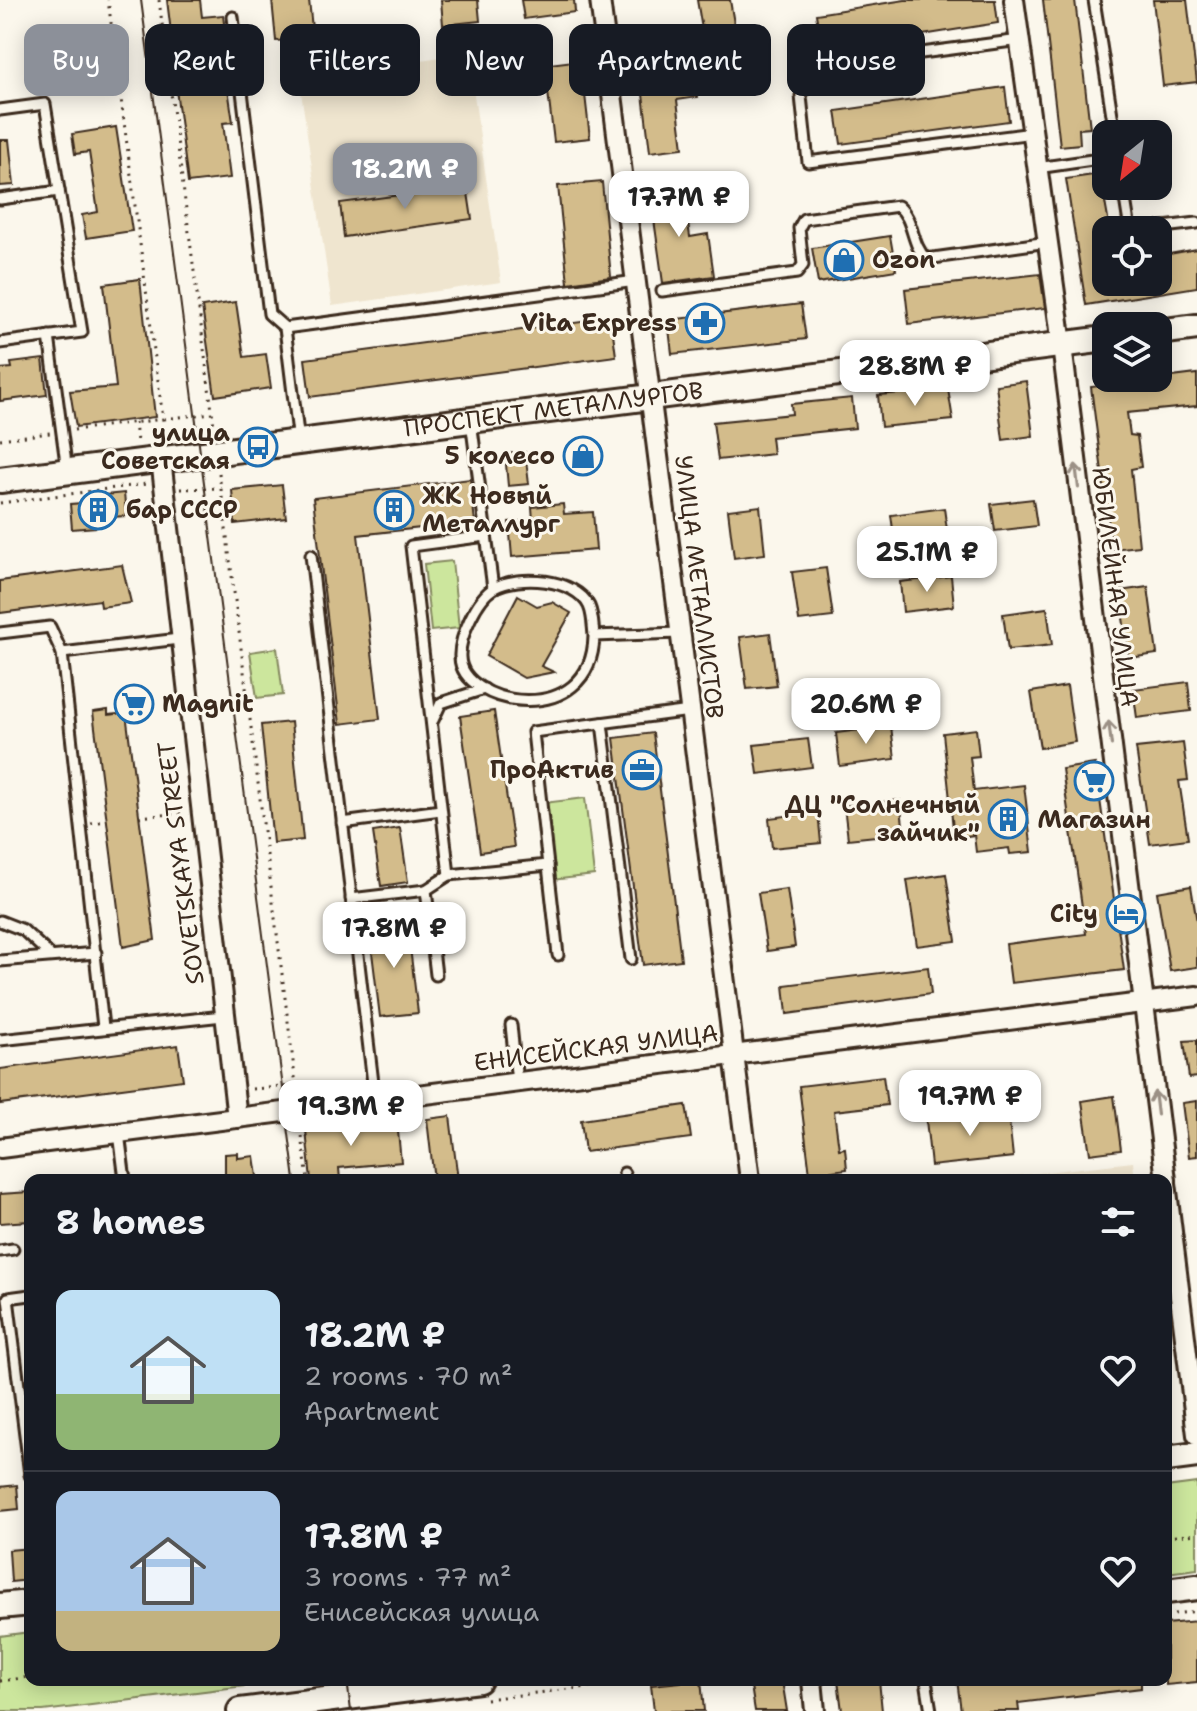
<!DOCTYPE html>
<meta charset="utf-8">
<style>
:root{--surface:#171b24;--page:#242831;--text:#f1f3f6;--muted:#9ea1a6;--line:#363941;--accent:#8c9099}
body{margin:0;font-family:"Shantell Sans",sans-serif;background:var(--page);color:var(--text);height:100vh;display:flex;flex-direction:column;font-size:30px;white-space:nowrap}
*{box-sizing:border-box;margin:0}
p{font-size:26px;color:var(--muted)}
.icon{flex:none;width:44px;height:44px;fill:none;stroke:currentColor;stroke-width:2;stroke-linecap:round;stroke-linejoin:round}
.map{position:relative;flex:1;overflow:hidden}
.drawer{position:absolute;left:24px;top:1174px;width:1148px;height:512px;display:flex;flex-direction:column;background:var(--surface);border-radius:16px;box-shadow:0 4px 20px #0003}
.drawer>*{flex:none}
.hud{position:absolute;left:24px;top:24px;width:1150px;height:72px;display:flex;gap:16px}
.needle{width:52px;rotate:210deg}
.controls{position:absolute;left:1092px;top:120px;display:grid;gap:16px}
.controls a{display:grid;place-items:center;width:80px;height:80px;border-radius:16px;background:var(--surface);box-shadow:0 4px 20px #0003;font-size:40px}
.price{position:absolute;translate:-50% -68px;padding:0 18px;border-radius:16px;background:#fff;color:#222;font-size:26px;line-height:52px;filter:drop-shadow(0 2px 4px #0008)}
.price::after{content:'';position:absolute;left:50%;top:48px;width:24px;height:18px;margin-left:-12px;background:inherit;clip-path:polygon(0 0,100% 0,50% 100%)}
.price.selected{background:var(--accent);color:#fff}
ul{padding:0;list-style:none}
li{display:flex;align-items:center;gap:24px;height:200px;padding:0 32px}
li+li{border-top:2px solid var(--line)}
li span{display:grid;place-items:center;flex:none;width:224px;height:160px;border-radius:16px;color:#555}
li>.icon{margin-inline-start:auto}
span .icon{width:96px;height:96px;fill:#fffc;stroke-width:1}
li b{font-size:34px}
h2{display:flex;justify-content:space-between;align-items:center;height:96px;padding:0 32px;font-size:34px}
.tag{padding:0 28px;border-radius:16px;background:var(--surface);box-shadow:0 4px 20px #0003;font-size:28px;line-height:72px}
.tag.selected{background:var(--accent);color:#fff}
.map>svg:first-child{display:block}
</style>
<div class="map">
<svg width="1197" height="1711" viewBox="0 0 1197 1711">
<rect width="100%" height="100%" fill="#fbf7ec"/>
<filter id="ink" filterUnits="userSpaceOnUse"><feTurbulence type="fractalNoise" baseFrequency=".0125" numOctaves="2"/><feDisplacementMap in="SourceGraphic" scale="16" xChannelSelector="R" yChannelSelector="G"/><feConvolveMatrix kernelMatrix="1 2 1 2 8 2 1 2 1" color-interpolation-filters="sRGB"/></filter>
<g filter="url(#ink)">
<g fill="#efe5cf">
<path d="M468 53 501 282 332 306 299 78Z"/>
<path d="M1133 1162 1135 1180H976Z"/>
</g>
<g fill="#cce69d" stroke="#84885e" stroke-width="2">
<path d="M452 561 459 628 431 631 424 564Z"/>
<path d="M277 648 283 695 257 698 250 652Z"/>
<path d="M585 798 594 875 552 880 543 803Z"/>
<path d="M1197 1483V1569L1166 1573V1487Z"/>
<path d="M30 1632V1680H294L43 1711H0V1636Z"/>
</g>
<g fill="#d3bc8b" stroke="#3b2a1e" stroke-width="2">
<path d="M167 0H200L202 17 223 15 227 49 174 56Z"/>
<path d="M272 0H309L313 38 276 41Z"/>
<path d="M441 0H478L480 21 443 25Z"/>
<path d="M521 0H574L575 12 524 19Z"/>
<path d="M697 0H730L739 53 707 58Z"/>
<path d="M905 0H995L998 23 822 51 816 14Z"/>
<path d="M1043 0H1075L1090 128 1079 129 1080 144 1060 146Z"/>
<path d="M1153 0H1187L1197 82 1163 86Z"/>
<path d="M581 60 590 138 554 142 548 92 528 95 525 67Z"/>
<path d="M695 70 698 97 677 100 683 148 650 152 641 77Z"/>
<path d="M227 82 233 122 223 123 230 178 188 183 176 89Z"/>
<path d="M1005 87 1009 121 841 144 836 111Z"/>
<path d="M116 127 132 231 86 238 82 215 98 212 89 152 75 154 72 134Z"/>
<path d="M0 140H9L14 185 0 186Z"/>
<path d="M1100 174 1110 230H1106V282H1158V256L1197 249V287L1086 305 1066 179Z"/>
<path d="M602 182 611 277 568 283 558 186Z"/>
<path d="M467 186 472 219 344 237 340 203Z"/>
<path d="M683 186 690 237 708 234 714 276 663 283 650 191Z"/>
<path d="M890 236 896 270 818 283 812 248Z"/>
<path d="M1040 274 1045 308 909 324 905 289Z"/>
<path d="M140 279 155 417 76 427 70 391 116 387 104 284Z"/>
<path d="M236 302 244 357 266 354 271 388 215 396 202 307Z"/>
<path d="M801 304 806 339 672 354 668 320Z"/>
<path d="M611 318 616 356 310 397 305 359Z"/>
<path d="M43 359 47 395 0 401V369L12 368 11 363Z"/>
<path d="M1197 374V406L1127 413 1130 435 1137 436 1141 467 1131 469 1139 546 1112 549 1091 387Z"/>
<path d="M1026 381 1033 436 1003 440 996 385Z"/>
<path d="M948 389 953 420 881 427 878 395Z"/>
<path d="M852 398 855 428 771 437 773 454 718 460 713 422 792 414 791 404Z"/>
<path d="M589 442 592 468 578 470 575 444Z"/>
<path d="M525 452 529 484 508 486 505 454Z"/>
<path d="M470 479 475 522 358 535 380 719 340 724 313 498Z"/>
<path d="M282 485 286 518 235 524 232 490Z"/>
<path d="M124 493 126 516 95 518 96 527 72 529 70 504 96 502 95 496Z"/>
<path d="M1033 499 1037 526 995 531 991 504Z"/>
<path d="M563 504 564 514 593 512 596 550 512 557 509 522 533 520 532 507Z"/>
<path d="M760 506 765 554 734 558 728 510Z"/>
<path d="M944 508 948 537 895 544 891 515Z"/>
<path d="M122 565 131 603 101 607 100 600 0 613V581Z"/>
<path d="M826 568 833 617 799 621 792 572Z"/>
<path d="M951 576 954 606 903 612 900 582Z"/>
<path d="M1148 587 1157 654 1129 658 1119 591Z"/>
<path d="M518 595 537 606 552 602 571 613 541 666 554 672 524 678 486 656Z"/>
<path d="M1047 608 1052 645 1008 650 1003 614Z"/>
<path d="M770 633 777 686 747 689 740 637Z"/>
<path d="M1188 682 1191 711 1137 718 1133 689Z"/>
<path d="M1067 686 1075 742 1040 748 1031 692Z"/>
<path d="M108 710V715L126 713 155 940 123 947 93 712Z"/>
<path d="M494 711 514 847 480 852 460 716Z"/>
<path d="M291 722 303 840 273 843 261 725Z"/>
<path d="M891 726 895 759 840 766 836 733Z"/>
<path d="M976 729 979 756 970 757 974 791 1024 785 1032 852 1010 854 1009 848 976 852 974 835 954 838 943 733Z"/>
<path d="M653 733 681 960 643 965 614 738Z"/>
<path d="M808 739 812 767 758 774 754 745Z"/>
<path d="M1183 743 1188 780 1179 781 1188 839 1150 844 1136 748Z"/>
<path d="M1095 764 1124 970 1011 983 1006 944 1086 934 1062 769Z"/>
<path d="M900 800 904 833 848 839 844 806Z"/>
<path d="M818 812 821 843 772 848 769 818Z"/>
<path d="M400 828 408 882 381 886 373 832Z"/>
<path d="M946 874 956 941 917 946 907 880Z"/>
<path d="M1191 886 1197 922V967L1170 971 1157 892Z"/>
<path d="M787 889 795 947 767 951 758 893Z"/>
<path d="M407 923 418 1013 380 1017 369 928Z"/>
<path d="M928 967 931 994 787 1014 784 985Z"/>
<path d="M1197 1040V1077L1189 1078 1184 1041Z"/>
<path d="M178 1045 183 1080 0 1104V1069Z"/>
<path d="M883 1076 887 1105 834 1111 839 1149 845 1148 847 1169 810 1174 799 1086Z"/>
<path d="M1114 1096 1121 1150 1090 1154 1082 1101Z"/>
<path d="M1197 1101V1156L1189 1157 1182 1103Z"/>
<path d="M686 1105 691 1138 585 1152 581 1120Z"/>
<path d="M1008 1111 1013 1157 931 1166 926 1120Z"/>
<path d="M450 1116 458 1180H434L427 1119Z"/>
<path d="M397 1121 401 1162 339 1168 340 1180H311L306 1130Z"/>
<path d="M238 1153V1158L254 1156 257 1176 252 1180H225V1154Z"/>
<path d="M30 1192V1221L0 1223V1194Z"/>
<path d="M17 1485 19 1509 0 1511V1487Z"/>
<path d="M30 1548V1580L11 1582 9 1550Z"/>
<path d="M1197 1621V1682L1166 1685V1624Z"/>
<path d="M701 1680 704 1711H654L651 1685Z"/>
<path d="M750 1680H782L787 1711H755Z"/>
<path d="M838 1680H879L882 1711H842Z"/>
<path d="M957 1680H1141V1688L1018 1703 1019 1711H961Z"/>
</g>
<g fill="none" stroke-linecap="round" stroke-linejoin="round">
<defs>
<g id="service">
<path d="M1094 0 1115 134"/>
<path d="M233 17 269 314 285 328 299 442"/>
<path d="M1020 40 815 67 801 96 808 162 1033 133"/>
<path d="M0 110 45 104 82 332 0 343"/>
<path d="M1037 168 1106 158"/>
<path d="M1123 186 1130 230"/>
<path d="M0 199 59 191"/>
<path d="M1138 230 1197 223"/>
<path d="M662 291 797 273 803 265 799 228 804 219 898 206C915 220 910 243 926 259L1048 242"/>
<path d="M285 328 636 281"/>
<path d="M49 336 67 471"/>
<path d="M471 421 493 588"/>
<path d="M486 536 411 546 449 875 548 865"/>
<path d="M311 555 375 1100"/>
<path d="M0 633 50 627 62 653 179 639"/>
<path d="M594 636C593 626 593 615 589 606 575 578 519 574 494 588 477 598 459 637 460 657 461 706 592 731 594 636L680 633"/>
<path d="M62 653 103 1027"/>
<path d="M433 720 441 703 484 689"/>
<path d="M602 723 631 959"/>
<path d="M342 823 441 810"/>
<path d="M351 899 426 890"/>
<path d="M0 921 23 930 49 954"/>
<path d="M558 955 533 732 690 711"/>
<path d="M0 961 96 953"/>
<path d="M436 975 426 890 449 875"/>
<path d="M511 1025 517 1082"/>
<path d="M0 1040 223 1016"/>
<path d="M119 1133 125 1180"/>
<path d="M624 1173 626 1180"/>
<path d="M0 1251 13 1249"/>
<path d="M30 1295 8 1298 30 1475"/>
<path d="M926 1680 931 1711"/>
</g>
<g id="minor">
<path d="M600 0 750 1180"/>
<path d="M1014 0 1059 322 1166 1180"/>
<path d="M161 459 237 1118"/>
<path d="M0 1148 1197 996"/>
<path d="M1166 1183 1197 1435"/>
<path d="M812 1680 815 1711"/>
</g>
<g id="tertiary">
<path d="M1158 332 1197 327"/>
<path id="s1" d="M0 480 1106 339"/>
<path d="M1166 1459 1197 1455"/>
<path d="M1166 1591 1197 1587"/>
<path d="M0 1606 30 1603"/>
<path d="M240 1711 479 1680"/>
</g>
</defs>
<use href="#service" stroke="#3b2a1e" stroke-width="15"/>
<use href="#minor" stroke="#3b2a1e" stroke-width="24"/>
<use href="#tertiary" stroke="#3b2a1e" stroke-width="30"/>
<g stroke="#3b2a1e" stroke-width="3" stroke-dasharray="2 6" stroke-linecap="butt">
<path d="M159 0 215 434"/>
<path d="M164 419 211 413"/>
<path d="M135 422 137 442"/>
<path d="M74 430 163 419 108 0"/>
<path d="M0 439 50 433"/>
<path d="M219 473 297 1093"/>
<path d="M180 489 221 488"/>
<path d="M0 503 146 484"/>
<path d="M139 817 184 813"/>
<path d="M91 823 107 821"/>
<path d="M252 1089 296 1086"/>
<path d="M301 1128 308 1180"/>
<path d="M1166 1537 1197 1534"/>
<path d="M1166 1615 1197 1611"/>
<path d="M0 1681 30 1677"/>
<path d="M486 1699 646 1680"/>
</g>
<use href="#service" stroke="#fbf7ec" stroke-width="9"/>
<use href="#minor" stroke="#fbf7ec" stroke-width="18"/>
<use href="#tertiary" stroke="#fbf7ec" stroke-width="24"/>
<g stroke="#3b2a1e" stroke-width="2">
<path d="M141 0 295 1180"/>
<path d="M347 1680 351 1711"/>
</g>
</g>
<defs><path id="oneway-shaft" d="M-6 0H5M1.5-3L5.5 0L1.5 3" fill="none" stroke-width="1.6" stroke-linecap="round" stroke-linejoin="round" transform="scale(2)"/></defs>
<g stroke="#9b9085">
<use href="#oneway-shaft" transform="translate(1077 476) rotate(-97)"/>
<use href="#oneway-shaft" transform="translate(1110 733) rotate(-97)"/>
<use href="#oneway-shaft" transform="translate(1156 1103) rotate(-97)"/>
</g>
</g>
<defs>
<symbol id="shop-ring" viewBox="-11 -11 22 22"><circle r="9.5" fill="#fbf7ec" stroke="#1f6fb2" stroke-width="1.5"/><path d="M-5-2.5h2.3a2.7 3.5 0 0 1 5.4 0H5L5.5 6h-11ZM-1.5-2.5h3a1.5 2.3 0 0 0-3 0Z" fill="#1f6fb2"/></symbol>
<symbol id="pharmacy-ring" viewBox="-11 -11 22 22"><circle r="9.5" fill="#fbf7ec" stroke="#1f6fb2" stroke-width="1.5"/><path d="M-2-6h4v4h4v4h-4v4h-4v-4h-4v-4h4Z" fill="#1f6fb2"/></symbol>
<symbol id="bus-ring" viewBox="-11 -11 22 22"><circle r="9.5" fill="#fbf7ec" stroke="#1f6fb2" stroke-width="1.5"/><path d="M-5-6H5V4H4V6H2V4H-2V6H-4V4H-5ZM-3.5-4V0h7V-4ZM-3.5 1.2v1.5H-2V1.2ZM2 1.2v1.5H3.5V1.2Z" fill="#1f6fb2"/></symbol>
<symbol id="building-ring" viewBox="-11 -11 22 22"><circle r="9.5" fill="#fbf7ec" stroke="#1f6fb2" stroke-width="1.5"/><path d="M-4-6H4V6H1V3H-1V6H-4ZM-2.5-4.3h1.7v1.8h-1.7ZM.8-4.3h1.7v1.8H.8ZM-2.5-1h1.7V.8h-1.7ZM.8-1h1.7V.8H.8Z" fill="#1f6fb2"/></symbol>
<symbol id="supermarket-ring" viewBox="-11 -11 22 22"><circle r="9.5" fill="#fbf7ec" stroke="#1f6fb2" stroke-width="1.5"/><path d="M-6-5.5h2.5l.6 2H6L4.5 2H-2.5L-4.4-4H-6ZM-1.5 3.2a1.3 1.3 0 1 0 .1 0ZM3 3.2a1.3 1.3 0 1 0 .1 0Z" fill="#1f6fb2"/></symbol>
<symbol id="office-ring" viewBox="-11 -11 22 22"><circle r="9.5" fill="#fbf7ec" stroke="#1f6fb2" stroke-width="1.5"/><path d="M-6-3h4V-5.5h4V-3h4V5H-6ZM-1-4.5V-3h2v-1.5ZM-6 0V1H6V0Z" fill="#1f6fb2"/></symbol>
<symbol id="hotel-ring" viewBox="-11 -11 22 22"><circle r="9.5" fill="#fbf7ec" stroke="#1f6fb2" stroke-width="1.5"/><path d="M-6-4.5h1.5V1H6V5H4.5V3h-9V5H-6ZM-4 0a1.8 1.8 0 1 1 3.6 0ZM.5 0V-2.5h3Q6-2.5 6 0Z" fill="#1f6fb2"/></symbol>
</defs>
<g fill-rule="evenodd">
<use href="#shop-ring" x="822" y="238" width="44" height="44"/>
<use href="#pharmacy-ring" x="683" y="301" width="44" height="44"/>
<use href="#bus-ring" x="236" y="425" width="44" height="44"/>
<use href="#shop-ring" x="561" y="434" width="44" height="44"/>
<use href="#building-ring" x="76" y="488" width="44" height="44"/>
<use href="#building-ring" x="372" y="488" width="44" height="44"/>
<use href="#supermarket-ring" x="112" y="682" width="44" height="44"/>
<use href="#office-ring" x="620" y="748" width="44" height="44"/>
<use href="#supermarket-ring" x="1072" y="759" width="44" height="44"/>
<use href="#building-ring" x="986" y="797" width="44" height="44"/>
<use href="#hotel-ring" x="1104" y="892" width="44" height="44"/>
</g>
<g text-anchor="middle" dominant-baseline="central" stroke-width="6" stroke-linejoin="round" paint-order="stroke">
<g font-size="24" font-weight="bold" fill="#3b2a1e" stroke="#fbf7ec" text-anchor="end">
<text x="872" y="260" text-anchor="start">Ozon</text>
<text x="677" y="323">Vita Express</text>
<text x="230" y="433">улица<tspan x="230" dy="28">Советская</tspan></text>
<text x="555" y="456">5 колесо</text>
<text x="422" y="496" text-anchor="start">ЖК Новый<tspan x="422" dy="28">Металлург</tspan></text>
<text x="126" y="510" text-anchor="start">бар СССР</text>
<text x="162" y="704" text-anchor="start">Magnit</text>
<text x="614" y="770">ПроАктив</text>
<text x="980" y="805">ДЦ "Солнечный<tspan x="980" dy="28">зайчик"</tspan></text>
<text x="1094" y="820" text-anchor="middle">Магазин</text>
<text x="1098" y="914">City</text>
</g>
<g font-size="24" fill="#3b2a1e" stroke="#fbf7ec">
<text stroke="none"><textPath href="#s1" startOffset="558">ПРОСПЕКТ МЕТАЛЛУРГОВ</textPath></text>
<text transform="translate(699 587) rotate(83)">УЛИЦА МЕТАЛЛИСТОВ</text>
<text transform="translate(1115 587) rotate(83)">ЮБИЛЕЙНАЯ УЛИЦА</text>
<text transform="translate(181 863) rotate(-97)">SOVETSKAYA STREET</text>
<text transform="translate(596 1048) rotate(-7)">ЕНИСЕЙСКАЯ УЛИЦА</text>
</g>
</g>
</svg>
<div class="controls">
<a><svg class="needle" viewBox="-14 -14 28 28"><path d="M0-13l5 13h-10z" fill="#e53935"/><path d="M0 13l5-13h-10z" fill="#9ea1a6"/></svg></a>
<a><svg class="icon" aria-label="locate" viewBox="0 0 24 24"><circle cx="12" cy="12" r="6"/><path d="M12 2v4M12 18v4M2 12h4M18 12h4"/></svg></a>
<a><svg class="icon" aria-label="layers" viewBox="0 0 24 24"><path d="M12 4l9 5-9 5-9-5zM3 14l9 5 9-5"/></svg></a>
</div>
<b class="price selected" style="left:405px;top:211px">18.2M ₽</b>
<b class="price" style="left:679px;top:239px">17.7M ₽</b>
<b class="price" style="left:915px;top:408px">28.8M ₽</b>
<b class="price" style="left:927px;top:594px">25.1M ₽</b>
<b class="price" style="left:866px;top:746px">20.6M ₽</b>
<b class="price" style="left:394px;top:970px">17.8M ₽</b>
<b class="price" style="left:970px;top:1138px">19.7M ₽</b>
<b class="price" style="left:351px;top:1148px">19.3M ₽</b>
<div class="hud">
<a class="tag selected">Buy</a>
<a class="tag">Rent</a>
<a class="tag">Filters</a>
<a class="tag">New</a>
<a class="tag">Apartment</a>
<a class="tag">House</a>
</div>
<section class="drawer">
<h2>8 homes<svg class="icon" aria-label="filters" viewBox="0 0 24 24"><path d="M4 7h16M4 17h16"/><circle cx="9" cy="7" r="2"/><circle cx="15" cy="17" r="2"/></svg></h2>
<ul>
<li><span style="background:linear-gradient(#bfe0f5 65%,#8fb573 0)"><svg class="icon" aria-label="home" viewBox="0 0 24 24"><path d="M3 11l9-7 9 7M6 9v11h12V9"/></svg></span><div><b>18.2M ₽</b><p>2 rooms · 70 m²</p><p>Apartment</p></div><svg class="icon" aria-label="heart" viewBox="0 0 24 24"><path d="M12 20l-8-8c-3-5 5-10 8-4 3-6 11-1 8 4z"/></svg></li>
<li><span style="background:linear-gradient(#a9c7e8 75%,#c2b280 0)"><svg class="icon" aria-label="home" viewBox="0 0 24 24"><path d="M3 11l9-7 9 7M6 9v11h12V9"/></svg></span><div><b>17.8M ₽</b><p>3 rooms · 77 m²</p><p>Енисейская улица</p></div><svg class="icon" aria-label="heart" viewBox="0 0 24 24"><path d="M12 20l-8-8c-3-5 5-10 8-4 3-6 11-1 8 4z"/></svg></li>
</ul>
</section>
</div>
